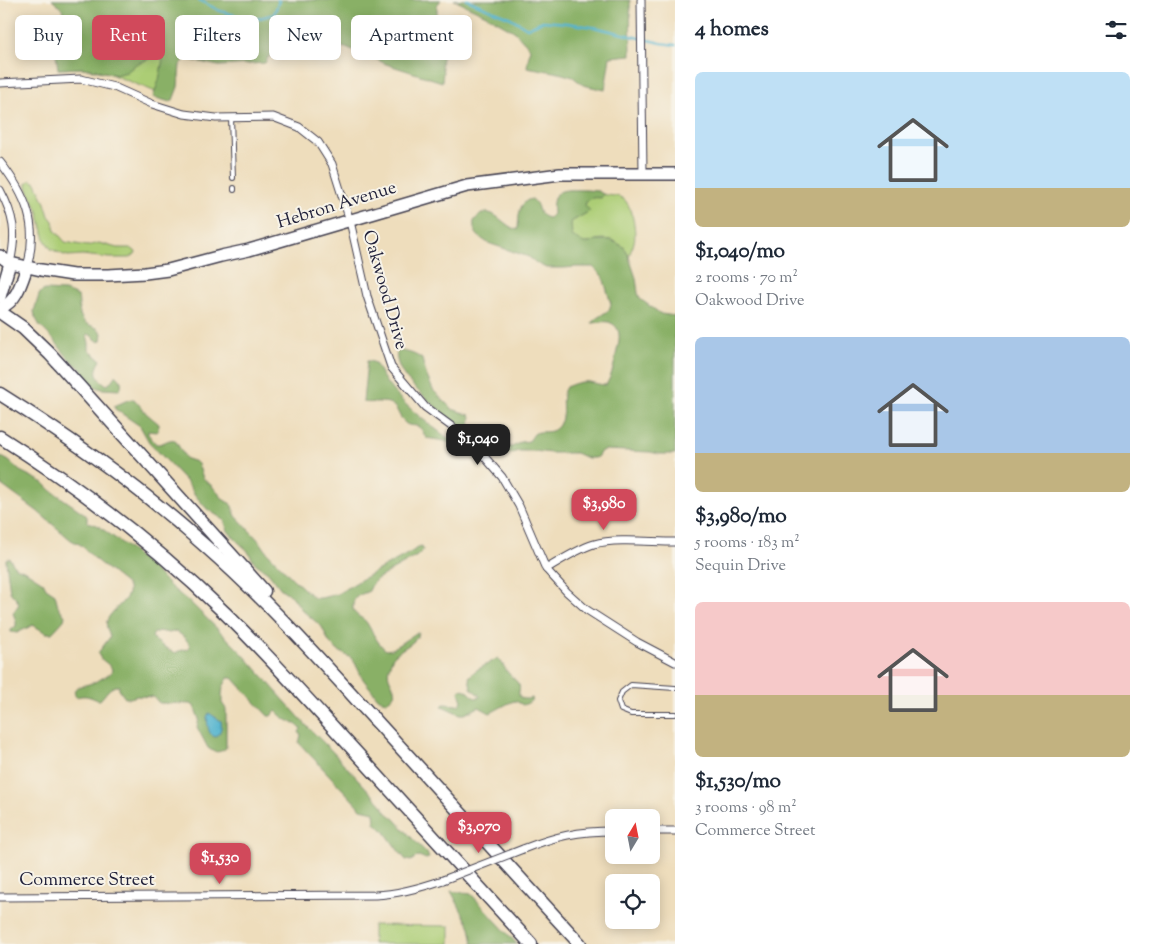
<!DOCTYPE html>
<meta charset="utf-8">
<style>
:root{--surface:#fff;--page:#f2f2f3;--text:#1f2937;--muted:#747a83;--accent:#d1495b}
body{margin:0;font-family:"Sorts Mill Goudy",serif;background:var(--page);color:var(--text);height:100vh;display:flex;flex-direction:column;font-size:19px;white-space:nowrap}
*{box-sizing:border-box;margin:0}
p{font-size:16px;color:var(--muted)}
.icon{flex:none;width:28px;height:28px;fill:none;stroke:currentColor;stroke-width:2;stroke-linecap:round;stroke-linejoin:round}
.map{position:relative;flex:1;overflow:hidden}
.details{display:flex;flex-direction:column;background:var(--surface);width:475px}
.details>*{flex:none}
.top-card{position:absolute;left:15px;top:15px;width:475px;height:45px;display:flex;gap:10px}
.needle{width:32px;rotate:10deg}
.fabs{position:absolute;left:605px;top:809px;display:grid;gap:10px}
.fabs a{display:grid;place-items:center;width:55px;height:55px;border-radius:8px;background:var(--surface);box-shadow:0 2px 12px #0003;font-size:25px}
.price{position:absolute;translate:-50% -42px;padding:0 11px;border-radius:10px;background:var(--accent);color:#fff;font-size:16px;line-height:32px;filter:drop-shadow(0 1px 2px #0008)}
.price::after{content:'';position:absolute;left:50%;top:30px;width:15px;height:11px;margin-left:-8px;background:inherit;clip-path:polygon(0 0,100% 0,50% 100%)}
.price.on{background:#222;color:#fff}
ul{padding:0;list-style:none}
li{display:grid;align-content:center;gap:10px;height:265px;padding:0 20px}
li span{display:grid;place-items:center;height:155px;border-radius:8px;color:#555}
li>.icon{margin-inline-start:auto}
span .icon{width:90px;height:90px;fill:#fffc;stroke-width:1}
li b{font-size:21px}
h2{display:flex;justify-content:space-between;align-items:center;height:60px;padding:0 20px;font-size:21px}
.pill{padding:0 18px;border-radius:8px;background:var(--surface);box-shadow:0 2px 12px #0003;font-size:18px;line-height:45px}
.pill.on{background:var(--accent);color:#fff}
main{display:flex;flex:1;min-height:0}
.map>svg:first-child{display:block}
</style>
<main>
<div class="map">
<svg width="675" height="944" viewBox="0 0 675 944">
<rect width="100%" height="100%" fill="#f7f3e8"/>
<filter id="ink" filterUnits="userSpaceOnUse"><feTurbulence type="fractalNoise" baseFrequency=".02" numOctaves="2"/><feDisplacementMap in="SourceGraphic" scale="10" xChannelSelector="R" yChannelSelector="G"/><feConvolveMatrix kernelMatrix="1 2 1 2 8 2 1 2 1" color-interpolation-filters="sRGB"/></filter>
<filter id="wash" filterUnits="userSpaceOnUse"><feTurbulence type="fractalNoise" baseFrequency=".0096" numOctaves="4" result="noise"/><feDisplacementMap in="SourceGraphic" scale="20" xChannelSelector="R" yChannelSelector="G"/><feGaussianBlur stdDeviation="1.12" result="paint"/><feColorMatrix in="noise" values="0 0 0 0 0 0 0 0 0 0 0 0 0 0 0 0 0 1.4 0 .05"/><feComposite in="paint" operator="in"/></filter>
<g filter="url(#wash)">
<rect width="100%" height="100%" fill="#eeddbc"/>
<g fill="#accd75" stroke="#677858">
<path d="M171 50V98L108 73 83 68 58 69Z"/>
<path d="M31 180 36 183 45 203 49 216 53 221 55 230 65 242 87 246 99 243 117 248H131L136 252 135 254 130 258H109L82 255 68 256 64 255 51 249 45 240 38 211 27 187V183Z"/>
<path d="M603 194C608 196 617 195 622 198 632 203 637 232 634 242 633 248 630 251 629 257 623 243 611 237 596 240 590 242 594 242 588 243 584 244 584 243 580 242 570 237 570 232 571 222L588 212 585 205C588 197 595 197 603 195Z"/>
<path d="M373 925 450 926V944H373Z"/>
</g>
<g fill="#89b066" stroke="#566950" fill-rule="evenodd">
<path d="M52 0H441L437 5V19L446 32 441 64 443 72 442 82 386 64 362 52 334 45 303 47 287 52 269 56 265 63 219 66 186 59 180 65 178 87 173 100 170 102 153 97 159 80 163 58H152L136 64 127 72 115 75 97 70 83 68 58 69 54 39 63 10Z"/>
<path d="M454 0H630L631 55 610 57 605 90 583 85 573 77 559 73 527 67 530 48 514 31 486 15Z"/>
<path d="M587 190 598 191 603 194V195L601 198C594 197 587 198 585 205L590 211 571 222 572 236 584 243H589L596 240H611L624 247 629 257 636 278 638 293 640 299 661 314 675 316V454H659L650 452 605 450 601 451 598 456 595 458H587L576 453H551L534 451H518L500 457 496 456 491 450V448L493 446 500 445 512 447 521 442 529 441C531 439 532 436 534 434 541 429 552 436 559 425 567 413 558 398 566 387 573 384 581 381 589 382 595 383 600 385 606 385 612 375 614 366 616 355 618 345 624 329 611 323 606 320 598 323 592 323L594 320 609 310 611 304 603 277 593 267H576L564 268H546L536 263 529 257 488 243C479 237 472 233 474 221 490 200 501 225 517 230L518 228C519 217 518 201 532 199 541 205 535 216 549 218L553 214C550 186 565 190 587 190Z"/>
<path d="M45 290 65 291 78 296C80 305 77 318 87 324 93 327 98 327 102 333L101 340 99 342 89 334 87 335 89 343V350L101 360C94 372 95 377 107 385L109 384 115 376H117C122 381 123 384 119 390L103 389 95 387 87 381 80 368 69 359 54 340 40 326 35 317 34 311 39 295 41 292Z"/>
<path d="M399 351C406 351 416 354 422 359L426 374 433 390 452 409 470 415 471 417 470 423 477 435C476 435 474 435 473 435 462 432 412 387 405 377 400 370 395 359 397 352Z"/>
<path d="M367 361H370L375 363C380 372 385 382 392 390 409 410 436 430 458 445L459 448 445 441 426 438C424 435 423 430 420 428 416 424 409 427 405 423 399 418 398 408 391 404 384 400 371 404 363 402Z"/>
<path d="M134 399 147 414 159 424V426L157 432 148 431V434L156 444C163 445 168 438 175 440L185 457 187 459 196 462 198 464 203 478 214 488 224 500 231 504 236 516 261 543 267 552 293 579 314 598H321L337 594 369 575 413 551 418 547 422 546 423 550 417 556 377 579 372 584 369 591C361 595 353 595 353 606 353 609 353 611 355 613 359 618 364 618 367 623 373 633 377 643 386 650L392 649 416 633H419C415 645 400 648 393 657 391 660 390 665 389 668 384 682 406 691 386 702L378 698 363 679 355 663 351 658 337 650 329 642 322 627 302 610 292 596 281 589 268 572 256 564 253 560 247 550 237 541 228 531 224 520 207 509 195 495 187 482 149 442 140 426 115 409 114 406 115 405C122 404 126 399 134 399Z"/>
<path d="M0 456 9 461 20 471 44 483 52 491 85 514 87 517V522L97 525 123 544 150 566 172 588 193 605 242 653 307 726 331 750 382 805 387 813 395 819 410 836 427 853 429 858 426 859 419 856 416 857 411 861 406 860 397 849 385 832 375 823 374 812 361 809 299 743 301 735 299 732 301 729C296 723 292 723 287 720 283 718 279 714 276 711L271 716H268L233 678H228L223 687 222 695V703L226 709V748C221 752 217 753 211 750L208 748 197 727 199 719 194 706 191 704 160 703 158 702 154 697 137 696 130 698H125L119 690V686C110 685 106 694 100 700 96 700 94 698 90 697 85 695 80 696 76 697 70 686 82 686 89 684 96 682 105 677 111 673L112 669C108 662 100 661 98 653L110 637C109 632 105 626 107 621 111 608 136 598 126 584L97 561 81 545 71 540 37 511 0 484ZM159 631 169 633 176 631C181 635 189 640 190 647L188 649 179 651 175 653C167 649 158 644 152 637L154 633Z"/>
<path d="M8 558 10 559 15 567 26 571 43 582 46 588 55 594 58 606 65 616 64 620 52 633H46L33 625 17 633 11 632V630L16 626V621L13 613 19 604 17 600 10 592 6 561V559Z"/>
<path d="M498 658C503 663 505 670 510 675 513 678 517 681 519 685 521 689 517 693 520 697 523 700 528 699 532 698L533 699 528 703 523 705C521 704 516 701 515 701 511 701 495 711 490 713L479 707 465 714H460L442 706 444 704 456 705 460 704 462 701 459 692 460 690C466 687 470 694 475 698L480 697 479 695 471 688 469 677 475 671Z"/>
<path d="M451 891 471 894 517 944H473L470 927Z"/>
</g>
<path fill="#4fb2ce" stroke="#386a84" d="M209 713 221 721C222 727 221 733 215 737 207 734 208 724 207 717Z"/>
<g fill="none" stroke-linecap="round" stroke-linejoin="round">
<g stroke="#4fb2ce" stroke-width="2.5">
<path d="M199 0 220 11 253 20 274 14 279 1 278 0"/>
<path d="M467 0 511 18 527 28 543 21 567 23 598 28 661 43 675 45"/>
</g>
</g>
</g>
<g filter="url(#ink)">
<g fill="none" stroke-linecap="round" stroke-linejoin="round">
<defs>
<g id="lane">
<path d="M231 117 233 178"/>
<path d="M234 188V190"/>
<path d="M675 688 631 685 622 692 618 701 621 710 631 714H675"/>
</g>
<g id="street">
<path d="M641 0 643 174"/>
<path d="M0 83 81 79 114 87 152 104 184 114 216 118 273 117 299 127 318 142 332 164 350 221 367 296 391 367 425 407 470 440 502 477 519 506 546 569 567 592 587 610 637 642 675 662"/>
<path d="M0 162C26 195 39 225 27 267"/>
<path d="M0 190C14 216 17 234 10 263"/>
<path d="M546 569C559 561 580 548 594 544 616 538 651 542 675 542"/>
<path d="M651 831H675"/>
<path d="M523 849C556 836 578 831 614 831"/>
<path d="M0 897 375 895C399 894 420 888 443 880"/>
</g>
<g id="primary">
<path d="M0 256 10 263 41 270 73 275H108L145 273 168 270 221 256 249 250 467 186 560 174H675"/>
<path d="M0 297 10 263"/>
<path d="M2 307C17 301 22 281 27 267"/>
</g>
<g id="highway">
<path d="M0 312 23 328 50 354 264 591"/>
<path d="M0 394C72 439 141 488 204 545 267 600 322 662 379 724 446 797 513 871 580 944"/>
<path d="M0 437C81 488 157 547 226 614 274 661 318 711 363 760 419 821 475 883 531 944"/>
</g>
</defs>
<use href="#lane" stroke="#413e4e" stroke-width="6"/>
<use href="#street" stroke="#413e4e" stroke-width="9"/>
<use href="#primary" stroke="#413e4e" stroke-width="14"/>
<use href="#highway" stroke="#413e4e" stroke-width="15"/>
<use href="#lane" stroke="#fff" stroke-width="4"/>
<use href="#street" stroke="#fff" stroke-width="7"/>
<use href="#primary" stroke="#fff" stroke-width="11"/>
<use href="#highway" stroke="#fff" stroke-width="12"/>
<defs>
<path id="street-bridge" d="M443 880 523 849"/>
</defs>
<use href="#street-bridge" stroke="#413e4e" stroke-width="9" stroke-linecap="butt"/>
<use href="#street-bridge" stroke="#fff" stroke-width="7"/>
</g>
</g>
<g text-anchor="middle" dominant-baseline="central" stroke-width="4" stroke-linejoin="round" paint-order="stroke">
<g font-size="18" fill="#22223b" stroke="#f7f3e8">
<text transform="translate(337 206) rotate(-17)">Hebron Avenue</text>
<text transform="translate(384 290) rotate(74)">Oakwood Drive</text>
<text x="87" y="881">Commerce Street</text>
</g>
</g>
</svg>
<div class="fabs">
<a><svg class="needle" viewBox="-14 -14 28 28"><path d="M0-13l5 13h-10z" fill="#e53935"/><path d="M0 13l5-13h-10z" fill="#747a83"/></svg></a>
<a><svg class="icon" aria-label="locate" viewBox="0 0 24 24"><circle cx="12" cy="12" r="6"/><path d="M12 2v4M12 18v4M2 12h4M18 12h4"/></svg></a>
</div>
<b class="price on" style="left:478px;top:466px">$1,040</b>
<b class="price" style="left:604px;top:531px">$3,980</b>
<b class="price" style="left:479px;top:854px">$3,070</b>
<b class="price" style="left:220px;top:885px">$1,530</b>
<div class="top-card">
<a class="pill">Buy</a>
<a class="pill on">Rent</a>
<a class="pill">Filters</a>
<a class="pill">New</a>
<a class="pill">Apartment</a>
</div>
</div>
<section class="details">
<h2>4 homes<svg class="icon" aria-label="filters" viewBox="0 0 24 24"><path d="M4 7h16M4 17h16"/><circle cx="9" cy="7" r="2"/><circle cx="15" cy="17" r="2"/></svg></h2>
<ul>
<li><span style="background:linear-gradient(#bfe0f5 75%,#c2b280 0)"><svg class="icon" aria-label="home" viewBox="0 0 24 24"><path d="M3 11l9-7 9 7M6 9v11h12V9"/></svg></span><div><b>$1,040/mo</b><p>2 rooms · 70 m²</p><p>Oakwood Drive</p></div></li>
<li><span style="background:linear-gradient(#a9c7e8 75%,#c2b280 0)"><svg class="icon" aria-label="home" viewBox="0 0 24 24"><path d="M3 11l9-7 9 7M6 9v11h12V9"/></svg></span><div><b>$3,980/mo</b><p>5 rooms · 183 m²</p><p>Sequin Drive</p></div></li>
<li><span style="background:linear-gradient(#f6c9c9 60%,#c2b280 0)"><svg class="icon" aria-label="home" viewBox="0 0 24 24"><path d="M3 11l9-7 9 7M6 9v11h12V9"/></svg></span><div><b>$1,530/mo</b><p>3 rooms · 98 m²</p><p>Commerce Street</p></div></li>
</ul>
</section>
</main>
